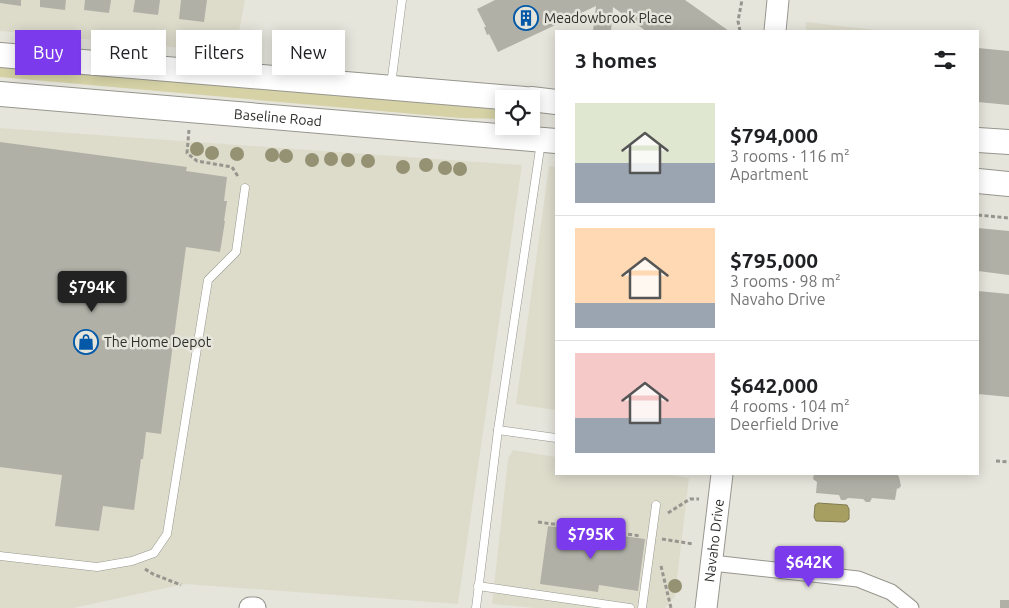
<!DOCTYPE html>
<meta charset="utf-8">
<style>
:root{--surface:#fff;--page:#f2f2f2;--text:#202124;--muted:#757577;--line:#e0e0e0;--accent:#7c3aed}
body{margin:0;font-family:Ubuntu,sans-serif;background:var(--page);color:var(--text);height:100vh;display:flex;flex-direction:column;font-size:19px;white-space:nowrap}
*{box-sizing:border-box;margin:0}
p{font-size:16px;color:var(--muted)}
.icon{flex:none;width:28px;height:28px;fill:none;stroke:currentColor;stroke-width:2;stroke-linecap:round;stroke-linejoin:round}
.map{position:relative;flex:1;overflow:hidden}
.panel{position:absolute;left:555px;top:30px;width:424px;height:445px;display:flex;flex-direction:column;background:var(--surface);border-radius:0px;box-shadow:0 2px 12px #0003}
.panel>*{flex:none}
.top-card{position:absolute;left:15px;top:30px;width:465px;height:45px;display:flex;gap:10px}
.buttons{position:absolute;left:495px;top:90px;display:grid;gap:10px}
.buttons a{display:grid;place-items:center;width:45px;height:45px;border-radius:0px;background:var(--surface);box-shadow:0 2px 12px #0003;font-size:25px}
.price{position:absolute;translate:-50% -42px;padding:0 11px;border-radius:5px;background:var(--accent);color:#fff;font-size:16px;line-height:32px;filter:drop-shadow(0 1px 2px #0008)}
.price::after{content:'';position:absolute;left:50%;top:30px;width:15px;height:11px;margin-left:-8px;background:inherit;clip-path:polygon(0 0,100% 0,50% 100%)}
.price.active{background:#222;color:#fff}
ul{padding:0;list-style:none}
li{display:flex;align-items:center;gap:15px;height:125px;padding:0 20px}
li+li{border-top:1px solid var(--line)}
li span{display:grid;place-items:center;flex:none;width:140px;height:100px;border-radius:0px;color:#555}
li>.icon{margin-inline-start:auto}
span .icon{width:60px;height:60px;fill:#fffc;stroke-width:1}
li b{font-size:21px}
h2{display:flex;justify-content:space-between;align-items:center;height:60px;padding:0 20px;font-size:21px}
.chip{padding:0 18px;border-radius:0px;background:var(--surface);box-shadow:0 2px 12px #0003;font-size:18px;line-height:45px}
.chip.active{background:var(--accent);color:#fff}
.map>svg:first-child{display:block}
</style>
<div class="map">
<svg width="1009" height="608" viewBox="0 0 1009 608">
<rect width="100%" height="100%" fill="#e6e5dc"/>
<g fill="#dddccb">
<path d="M0 0H245L235 53 0 31Z"/>
<path d="M806 22 884 31H806Z"/>
<path d="M0 128 522 165 458 604 185 584 73 608H0Z"/>
<path d="M549 166 556 167V410L516 404Z"/>
<path d="M513 450 556 457V474H665L689 478 675 596 665 608H535L492 604 508 459Z"/>
</g>
<path fill="#d6d2a6" d="M0 65 504 110V119L460 118 0 77Z"/>
<path fill="#a69f61" stroke="#827d51" d="M818 503 847 505 849 509V519L845 522 816 521 814 517 815 505Z"/>
<g fill="#b0b0a7">
<path d="M0 0H21V6L0 3Z"/>
<path d="M40 0H66L65 10 40 7Z"/>
<path d="M85 0H111L109 13 84 10Z"/>
<path d="M135 0H160L158 15 133 12Z"/>
<path d="M181 0H207L204 22 179 19Z"/>
<path d="M495 0H685L729 31H646L613 7 611 31H593L596 6 498 52 489 34 487 35 484 27H486L477 9Z"/>
<path d="M978 48 1009 51V105L978 102Z"/>
<path d="M0 142 187 167 186 171 227 177 224 201H227L224 221H225L220 252 186 247 161 434 146 432 143 459H141L134 510 103 506 99 531 55 526 62 475 0 467Z"/>
<path d="M978 228 1009 231V275L978 271Z"/>
<path d="M978 291 1009 294V397L978 394Z"/>
<path d="M814 474H897L899 477 901 486 898 489 897 488 895 500 872 498 870 502H866L863 499 848 498 845 500H841L839 495 816 493 817 482 813 479Z"/>
<path d="M548 526 645 539 638 591 599 585 598 592 540 584Z"/>
<rect x="1000" y="600" width="9" height="8"/>
</g>
<g fill="none" stroke-linecap="round" stroke-linejoin="round">
<defs>
<g id="lane">
<path d="M391 85 402 0"/>
<path d="M498 430 556 438"/>
<path d="M0 556 97 567 132 561 154 553 167 534 208 280 236 252 245 188"/>
<path d="M478 586 630 608"/>
<path d="M476 608 498 430 541 142"/>
<path d="M642 608 656 505"/>
</g>
<path id="street" d="M712 563 858 579 891 592 911 608"/>
<g id="secondary">
<path d="M775 31 778 0"/>
<path d="M250 608H255"/>
<path id="s1" d="M706 608 722 474"/>
</g>
<g id="primary">
<path d="M0 55 525 99"/>
<path id="s2" d="M0 94 556 141"/>
<path d="M531 99 556 102"/>
<path d="M978 140 1009 142"/>
<path d="M978 181 1009 184"/>
</g>
</defs>
<use href="#lane" stroke="#97968e" stroke-width="9"/>
<use href="#street" stroke="#97968e" stroke-width="17"/>
<use href="#secondary" stroke="#97968e" stroke-width="23"/>
<use href="#primary" stroke="#97968e" stroke-width="26"/>
<g stroke="#96958e" stroke-width="3" stroke-dasharray="4 2.5" stroke-linecap="butt">
<path d="M740 31 738 21 742 0"/>
<path d="M189 130 187 153 197 161 232 167 239 178"/>
<path d="M978 215 1009 218"/>
<path d="M996 461 1009 462"/>
<path d="M668 513 690 499H699"/>
<path d="M538 522 641 536"/>
<path d="M662 539 693 544"/>
<path d="M661 566 671 608"/>
<path d="M145 569 153 574 181 585"/>
</g>
<use href="#lane" stroke="#fff" stroke-width="8"/>
<use href="#street" stroke="#fff" stroke-width="15"/>
<use href="#secondary" stroke="#fff" stroke-width="21"/>
<use href="#primary" stroke="#fff" stroke-width="24"/>
</g>
<g fill="#959173">
<circle cx="197" cy="149" r="7"/>
<circle cx="212" cy="153" r="7"/>
<circle cx="237" cy="154" r="7"/>
<circle cx="272" cy="155" r="7"/>
<circle cx="286" cy="156" r="7"/>
<circle cx="331" cy="159" r="7"/>
<circle cx="312" cy="160" r="7"/>
<circle cx="348" cy="160" r="7"/>
<circle cx="368" cy="161" r="7"/>
<circle cx="426" cy="165" r="7"/>
<circle cx="403" cy="167" r="7"/>
<circle cx="445" cy="168" r="7"/>
<circle cx="460" cy="169" r="7"/>
<circle cx="675" cy="586" r="7"/>
</g>
<defs>
<symbol id="building-ring" viewBox="-11 -11 22 22"><circle r="9.5" fill="#e6e5dc" stroke="#0359a7" stroke-width="1.5"/><path d="M-4-6H4V6H1V3H-1V6H-4ZM-2.5-4.3h1.7v1.8h-1.7ZM.8-4.3h1.7v1.8H.8ZM-2.5-1h1.7V.8h-1.7ZM.8-1h1.7V.8H.8Z" fill="#0359a7"/></symbol>
<symbol id="shop-ring" viewBox="-11 -11 22 22"><circle r="9.5" fill="#e6e5dc" stroke="#0359a7" stroke-width="1.5"/><path d="M-5-2.5h2.3a2.7 3.5 0 0 1 5.4 0H5L5.5 6h-11ZM-1.5-2.5h3a1.5 2.3 0 0 0-3 0Z" fill="#0359a7"/></symbol>
</defs>
<g fill-rule="evenodd">
<use href="#building-ring" x="512" y="4" width="28" height="28"/>
<use href="#shop-ring" x="72" y="328" width="28" height="28"/>
</g>
<g text-anchor="middle" dominant-baseline="central" stroke-width="5" stroke-linejoin="round" paint-order="stroke">
<g font-size="14" fill="#2f2e2b" stroke="#e6e5dc" text-anchor="start">
<text x="544" y="18">Meadowbrook Place</text>
<text x="104" y="342">The Home Depot</text>
</g>
<g font-size="14" fill="#2f2e2b" stroke="#e6e5dc">
<text stroke="none"><textPath href="#s2" startOffset="279">Baseline Road</textPath></text>
<text stroke="none"><textPath href="#s1" startOffset="68">Navaho Drive</textPath></text>
</g>
</g>
</svg>
<div class="buttons">
<a><svg class="icon" aria-label="locate" viewBox="0 0 24 24"><circle cx="12" cy="12" r="6"/><path d="M12 2v4M12 18v4M2 12h4M18 12h4"/></svg></a>
</div>
<b class="price active" style="left:92px;top:313px">$794K</b>
<b class="price" style="left:591px;top:560px">$795K</b>
<b class="price" style="left:809px;top:588px">$642K</b>
<div class="top-card">
<a class="chip active">Buy</a>
<a class="chip">Rent</a>
<a class="chip">Filters</a>
<a class="chip">New</a>
</div>
<section class="panel">
<h2>3 homes<svg class="icon" aria-label="filters" viewBox="0 0 24 24"><path d="M4 7h16M4 17h16"/><circle cx="9" cy="7" r="2"/><circle cx="15" cy="17" r="2"/></svg></h2>
<ul>
<li><span style="background:linear-gradient(#dfe7d0 60%,#9aa5b1 0)"><svg class="icon" aria-label="home" viewBox="0 0 24 24"><path d="M3 11l9-7 9 7M6 9v11h12V9"/></svg></span><div><b>$794,000</b><p>3 rooms · 116 m²</p><p>Apartment</p></div></li>
<li><span style="background:linear-gradient(#ffd9b3 75%,#9aa5b1 0)"><svg class="icon" aria-label="home" viewBox="0 0 24 24"><path d="M3 11l9-7 9 7M6 9v11h12V9"/></svg></span><div><b>$795,000</b><p>3 rooms · 98 m²</p><p>Navaho Drive</p></div></li>
<li><span style="background:linear-gradient(#f6c9c9 65%,#9aa5b1 0)"><svg class="icon" aria-label="home" viewBox="0 0 24 24"><path d="M3 11l9-7 9 7M6 9v11h12V9"/></svg></span><div><b>$642,000</b><p>4 rooms · 104 m²</p><p>Deerfield Drive</p></div></li>
</ul>
</section>
</div>
